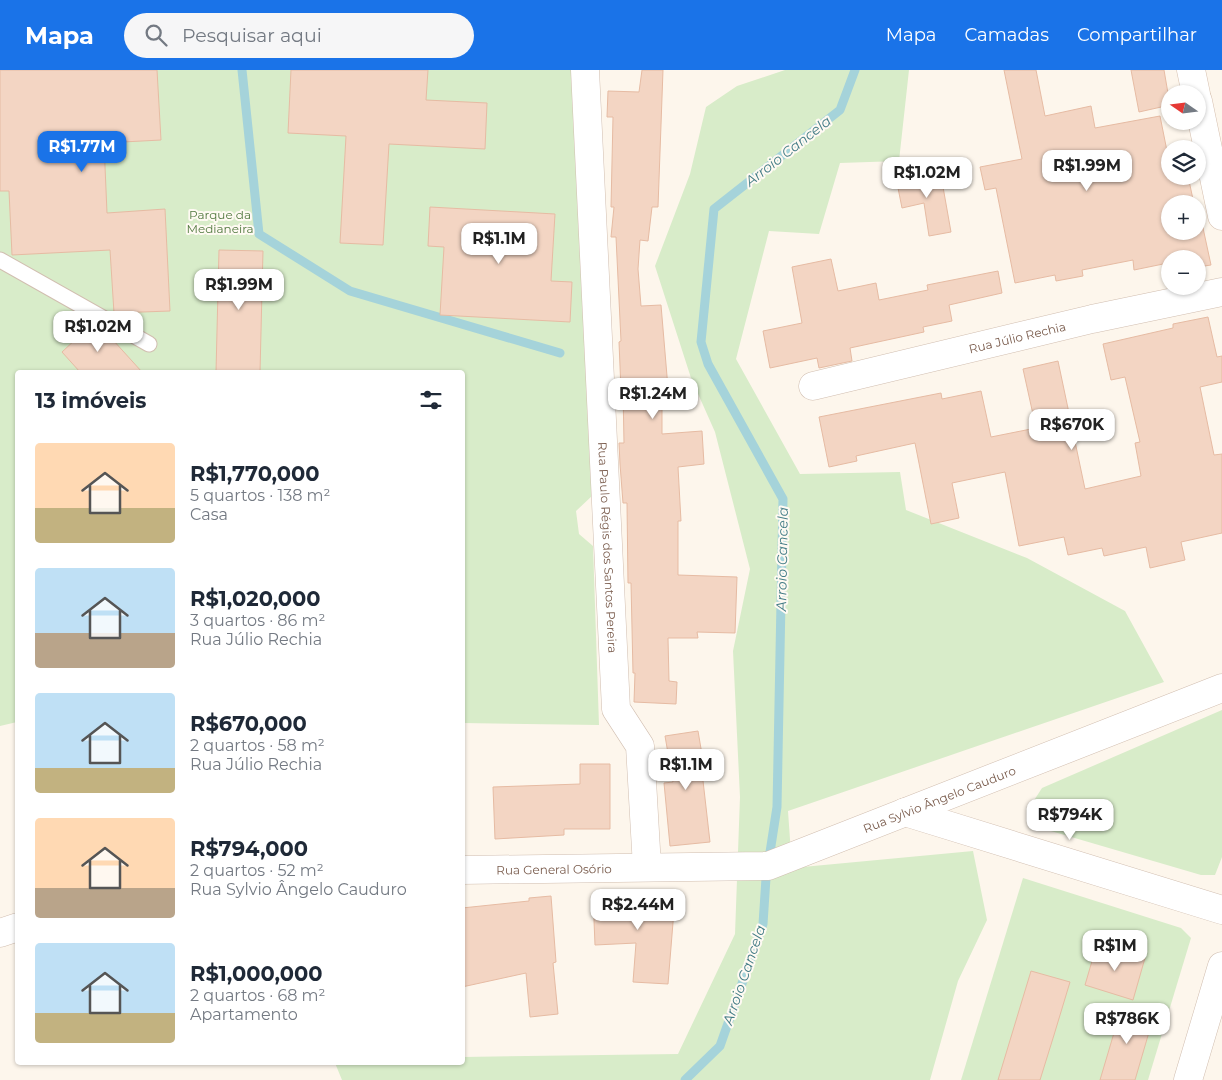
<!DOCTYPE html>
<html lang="pt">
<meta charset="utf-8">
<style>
:root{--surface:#fff;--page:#f6f6f7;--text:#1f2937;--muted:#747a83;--accent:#1a73e8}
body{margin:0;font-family:Montserrat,sans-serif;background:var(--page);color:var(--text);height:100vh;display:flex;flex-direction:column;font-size:19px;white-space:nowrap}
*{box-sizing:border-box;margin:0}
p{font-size:16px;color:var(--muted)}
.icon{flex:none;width:28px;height:28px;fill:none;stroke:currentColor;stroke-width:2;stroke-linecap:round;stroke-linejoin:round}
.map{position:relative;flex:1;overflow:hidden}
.panel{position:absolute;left:15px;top:300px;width:450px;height:695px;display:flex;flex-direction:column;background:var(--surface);border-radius:5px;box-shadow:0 1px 4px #0004}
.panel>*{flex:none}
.needle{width:32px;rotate:284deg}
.fabs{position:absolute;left:1161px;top:15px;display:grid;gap:10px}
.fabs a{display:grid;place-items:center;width:45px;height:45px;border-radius:50%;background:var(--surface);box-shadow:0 1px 4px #0004;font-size:25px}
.price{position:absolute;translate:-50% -42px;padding:0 11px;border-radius:10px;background:#fff;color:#222;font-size:16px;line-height:32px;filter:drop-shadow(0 1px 2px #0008)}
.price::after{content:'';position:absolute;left:50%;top:30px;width:15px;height:11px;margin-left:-8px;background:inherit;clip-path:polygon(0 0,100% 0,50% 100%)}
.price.on{background:var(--accent);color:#fff}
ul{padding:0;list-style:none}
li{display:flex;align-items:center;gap:15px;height:125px;padding:0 20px}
li span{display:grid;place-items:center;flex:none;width:140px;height:100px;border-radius:5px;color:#555}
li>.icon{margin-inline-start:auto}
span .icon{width:60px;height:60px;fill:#fffc;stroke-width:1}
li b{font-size:21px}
h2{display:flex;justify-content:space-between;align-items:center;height:60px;padding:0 20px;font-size:21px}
header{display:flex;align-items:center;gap:30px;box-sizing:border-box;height:70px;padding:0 25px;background:var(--accent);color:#fff}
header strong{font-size:24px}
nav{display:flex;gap:28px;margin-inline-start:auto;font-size:18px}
.search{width:350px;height:45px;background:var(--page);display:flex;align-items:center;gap:12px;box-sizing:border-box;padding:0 18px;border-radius:28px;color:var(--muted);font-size:19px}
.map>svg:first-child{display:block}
</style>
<header>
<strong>Mapa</strong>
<div class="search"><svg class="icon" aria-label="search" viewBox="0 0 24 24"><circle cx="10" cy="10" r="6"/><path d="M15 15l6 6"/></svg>Pesquisar aqui</div>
<nav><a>Mapa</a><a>Camadas</a><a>Compartilhar</a></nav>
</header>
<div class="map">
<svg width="1222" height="1010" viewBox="0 0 1222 1010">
<rect width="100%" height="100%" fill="#fdf6ec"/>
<g fill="#d8ecc9">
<path d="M0 0H575L593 425 576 441 579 464 593 476 599 655 463 653 462 302H18L17 652 0 656Z"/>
<path d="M785 0H909L899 91 840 93 819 164 769 161 736 289 800 404 900 402 906 440 1027 488 1125 541 1164 612 788 741 792 798 973 781 987 850 958 911 930 1010H342L335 993 462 992 463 987 678 984 735 864 740 727 733 581 750 499 715 362 691 308 655 196 690 104 706 37 737 16Z"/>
<path d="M1222 640V787L1215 805H1201L1044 759 1035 748 1033 732 1042 718Z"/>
<path d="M1023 808 1181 858 1191 868 1148 1010H961Z"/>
</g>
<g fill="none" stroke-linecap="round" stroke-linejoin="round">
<g stroke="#a5d3da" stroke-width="9">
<path d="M242 0 259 164 350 221 560 283"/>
<path d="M685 1010 720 976 763 854 766 808 777 737 783 429 708 294 701 272 714 139 840 40 855 0"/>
</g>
</g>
<g fill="#f3d5c3" stroke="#e6bba3">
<path d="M0 0H157L161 70 104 73 107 143 165 139 170 241 114 243 110 180 12 185 9 121H0Z"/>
<path d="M291 0H428L426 30 487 33 485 79 389 74 383 175 340 173 346 66 288 63Z"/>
<path d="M642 0H663L658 137H652L648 171 640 170 638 199 641 236 661 235 668 318H662V364L702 361 704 394 678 397 681 451H678V505L737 507 735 563 697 562 698 568H668L669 611 677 612 676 634 634 632 635 603H633L631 513H628L627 433H623L620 394 619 373H624L623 320H621L619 272 621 271 616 167H611L614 137H611L613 47H607L608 21 639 22Z"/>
<path d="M1004 0H1036L1045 46 1091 36 1095 58 1160 46 1170 96V106H1188L1194 134H1170V161H1198V144H1200L1211 195 1198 197V189H1170V203L1168 193 1134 200 1133 190 1082 200 1083 206 1056 211 1055 205 1015 213 996 118 985 120 980 97 1022 89Z"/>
<path d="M1131 0H1164L1170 35 1139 42Z"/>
<path d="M940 100 951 162 929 166 924 133 902 138 896 108Z"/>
<path d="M430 137 555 144 551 211 572 212 570 252 440 245 444 177 428 176Z"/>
<path d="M219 180 263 181 260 302H216Z"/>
<path d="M831 189 838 221 876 213 879 230 928 220 927 215 998 201 1002 223 949 235 952 251 923 257 924 262 850 278 852 291 819 298 817 288 770 298 763 261 802 253 792 197Z"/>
<path d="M1208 247 1217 287 1222 286V312L1200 317 1214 385 1222 384V463L1181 472 1185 490 1150 498 1146 477 1104 486 1102 478 1068 485 1064 467 1019 476 1005 402 952 413 959 448 931 454 915 373 856 386 857 391 829 397 819 347 941 323 942 329 981 321 991 367 1036 358 1023 299 1058 291 1085 419 1141 406 1135 373 1140 372 1125 307 1111 310 1103 274 1173 258V254Z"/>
<path d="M93 253 103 259 142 302H80L62 282Z"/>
<path d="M698 661 705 702H702L710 772 670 776 664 713 673 712 665 666Z"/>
<path d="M580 694H610V759H564V765L495 769 493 717 580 714Z"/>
<path d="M631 824 675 828 668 914 633 912 636 873 595 875 593 826Z"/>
<path d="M551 826 556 892 553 893 558 944 530 947 526 903 462 917V838L529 831V828Z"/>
<path d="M1097 874 1145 888 1133 930 1085 915Z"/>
<path d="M1031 901 1070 912 1054 965 1040 1010H998Z"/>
<path d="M1122 936 1154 945 1135 1010H1100Z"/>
</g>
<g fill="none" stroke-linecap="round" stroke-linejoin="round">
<defs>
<path id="lane" d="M0 190 149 274"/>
<g id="street">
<path id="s1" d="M585 0 616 639 640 676 647 797"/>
<path id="s2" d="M813 316 1092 249 1222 222"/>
<path d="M905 742 1222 840"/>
<path id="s3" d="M462 800 768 796 1222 618"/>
<path d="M0 863 18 857"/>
<path d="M1188 1010 1222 896"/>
</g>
<g id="secondary">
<path d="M1191 0 1196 24"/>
<path d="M1198 31 1222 146"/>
</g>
</defs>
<use href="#lane" stroke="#d1beb0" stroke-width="17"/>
<use href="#street" stroke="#d1beb0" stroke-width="29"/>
<use href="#secondary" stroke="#d6c0b0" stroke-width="29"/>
<use href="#lane" stroke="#fff" stroke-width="15"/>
<use href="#street" stroke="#fff" stroke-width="28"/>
<use href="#secondary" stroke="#fff" stroke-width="28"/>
</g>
<g text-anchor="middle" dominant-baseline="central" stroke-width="4" stroke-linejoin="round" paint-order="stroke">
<g font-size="12" fill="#537a41" stroke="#fffaf3">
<text x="220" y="144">Parque da<tspan x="220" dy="14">Medianeira</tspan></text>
</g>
<g font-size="12" fill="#7a5c4d" stroke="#fffaf3">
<text stroke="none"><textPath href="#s2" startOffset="210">Rua Júlio Rechia</textPath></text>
<text stroke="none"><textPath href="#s1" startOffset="478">Rua Paulo Régis dos Santos Pereira</textPath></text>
<text stroke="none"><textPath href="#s3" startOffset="490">Rua Sylvio Ângelo Cauduro</textPath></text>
<text stroke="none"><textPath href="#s3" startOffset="92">Rua General Osório</textPath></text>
</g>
<g font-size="14" font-style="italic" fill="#437c86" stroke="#fffaf3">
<text transform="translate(788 81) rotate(-38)">Arroio Cancela</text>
<text transform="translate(782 489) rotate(-89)">Arroio Cancela</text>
<text transform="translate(744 905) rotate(-71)">Arroio Cancela</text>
</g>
</g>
</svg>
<div class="fabs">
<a><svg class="needle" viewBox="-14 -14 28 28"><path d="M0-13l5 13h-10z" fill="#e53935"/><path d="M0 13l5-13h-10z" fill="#747a83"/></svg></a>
<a><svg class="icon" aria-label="layers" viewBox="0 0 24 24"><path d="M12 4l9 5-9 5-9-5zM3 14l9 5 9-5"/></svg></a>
<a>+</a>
<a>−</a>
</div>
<b class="price on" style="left:82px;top:103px">R$1.77M</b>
<b class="price" style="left:1087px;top:122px">R$1.99M</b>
<b class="price" style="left:927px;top:129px">R$1.02M</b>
<b class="price" style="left:499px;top:195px">R$1.1M</b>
<b class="price" style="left:239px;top:241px">R$1.99M</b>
<b class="price" style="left:98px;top:283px">R$1.02M</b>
<b class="price" style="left:653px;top:350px">R$1.24M</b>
<b class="price" style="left:1072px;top:381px">R$670K</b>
<b class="price" style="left:686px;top:721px">R$1.1M</b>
<b class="price" style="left:1070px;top:771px">R$794K</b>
<b class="price" style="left:638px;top:861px">R$2.44M</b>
<b class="price" style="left:1115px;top:902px">R$1M</b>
<b class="price" style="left:1127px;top:975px">R$786K</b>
<section class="panel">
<h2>13 imóveis<svg class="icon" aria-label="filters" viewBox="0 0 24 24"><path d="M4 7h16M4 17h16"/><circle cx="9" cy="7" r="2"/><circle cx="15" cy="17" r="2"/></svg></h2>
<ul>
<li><span style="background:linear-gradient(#ffd9b3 65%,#c2b280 0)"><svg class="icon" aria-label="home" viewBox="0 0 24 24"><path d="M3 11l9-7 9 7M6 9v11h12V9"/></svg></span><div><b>R$1,770,000</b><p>5 quartos · 138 m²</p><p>Casa</p></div></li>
<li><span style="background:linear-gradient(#bfe0f5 65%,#b9a48a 0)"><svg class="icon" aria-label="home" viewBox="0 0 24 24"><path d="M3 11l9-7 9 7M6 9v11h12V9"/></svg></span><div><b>R$1,020,000</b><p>3 quartos · 86 m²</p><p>Rua Júlio Rechia</p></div></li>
<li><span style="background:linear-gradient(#bfe0f5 75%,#c2b280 0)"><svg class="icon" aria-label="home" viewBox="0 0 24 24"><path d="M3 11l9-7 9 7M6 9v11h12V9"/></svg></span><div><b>R$670,000</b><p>2 quartos · 58 m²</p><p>Rua Júlio Rechia</p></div></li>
<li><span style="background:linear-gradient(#ffd9b3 70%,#b9a48a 0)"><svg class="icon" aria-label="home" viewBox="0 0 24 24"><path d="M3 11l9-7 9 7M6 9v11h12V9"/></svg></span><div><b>R$794,000</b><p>2 quartos · 52 m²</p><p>Rua Sylvio Ângelo Cauduro</p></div></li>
<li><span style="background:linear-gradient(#bfe0f5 70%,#c2b280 0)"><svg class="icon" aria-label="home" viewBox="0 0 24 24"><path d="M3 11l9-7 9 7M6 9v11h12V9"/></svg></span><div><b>R$1,000,000</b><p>2 quartos · 68 m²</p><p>Apartamento</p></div></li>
</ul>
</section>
</div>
